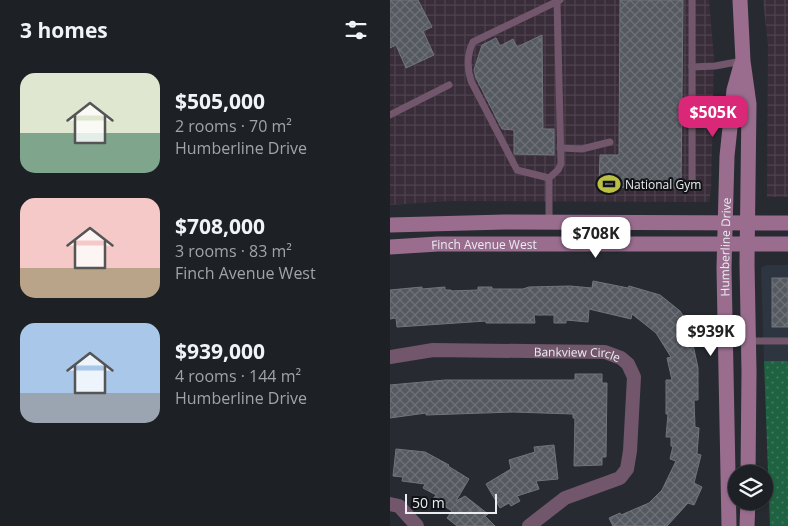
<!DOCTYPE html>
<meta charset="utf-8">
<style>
:root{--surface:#1d2025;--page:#25282d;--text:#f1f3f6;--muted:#a0a3a7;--line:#3b3e42;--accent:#db2777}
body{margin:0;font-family:"Open Sans",sans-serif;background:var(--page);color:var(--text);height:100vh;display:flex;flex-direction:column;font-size:19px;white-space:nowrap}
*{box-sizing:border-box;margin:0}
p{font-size:16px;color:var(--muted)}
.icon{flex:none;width:28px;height:28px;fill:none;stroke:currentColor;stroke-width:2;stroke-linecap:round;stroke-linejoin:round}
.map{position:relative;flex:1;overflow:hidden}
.details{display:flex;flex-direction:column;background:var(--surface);width:390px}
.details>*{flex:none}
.tools{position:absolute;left:338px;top:465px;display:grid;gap:10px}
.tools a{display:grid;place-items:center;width:45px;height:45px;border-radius:50%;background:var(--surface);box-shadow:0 1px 4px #0004,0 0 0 1px var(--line);font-size:25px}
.scale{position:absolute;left:15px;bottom:12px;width:92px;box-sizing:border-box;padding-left:5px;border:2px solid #eaedf1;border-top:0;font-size:14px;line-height:18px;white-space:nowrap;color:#eaedf1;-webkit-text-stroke:4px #111316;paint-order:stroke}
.price{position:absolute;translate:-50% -42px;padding:0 11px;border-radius:10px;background:#fff;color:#222;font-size:16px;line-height:32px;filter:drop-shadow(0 1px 2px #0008)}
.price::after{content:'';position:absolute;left:50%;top:30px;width:15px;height:11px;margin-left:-8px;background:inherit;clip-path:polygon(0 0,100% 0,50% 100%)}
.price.current{background:var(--accent);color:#fff}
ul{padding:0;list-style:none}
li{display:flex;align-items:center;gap:15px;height:125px;padding:0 20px}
li span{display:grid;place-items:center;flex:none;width:140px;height:100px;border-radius:15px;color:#555}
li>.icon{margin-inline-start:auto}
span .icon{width:60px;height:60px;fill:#fffc;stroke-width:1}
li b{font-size:21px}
h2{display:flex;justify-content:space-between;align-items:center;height:60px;padding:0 20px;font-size:21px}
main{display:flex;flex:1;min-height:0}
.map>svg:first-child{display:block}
</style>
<main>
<section class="details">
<h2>3 homes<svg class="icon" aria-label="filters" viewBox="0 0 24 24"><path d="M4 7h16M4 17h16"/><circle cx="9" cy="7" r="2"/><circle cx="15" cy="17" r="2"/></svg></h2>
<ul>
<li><span style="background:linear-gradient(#dfe7d0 60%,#7fa58c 0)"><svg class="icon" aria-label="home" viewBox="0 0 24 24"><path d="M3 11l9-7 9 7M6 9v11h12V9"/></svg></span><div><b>$505,000</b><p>2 rooms · 70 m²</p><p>Humberline Drive</p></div></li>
<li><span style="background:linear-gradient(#f6c9c9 70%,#b9a48a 0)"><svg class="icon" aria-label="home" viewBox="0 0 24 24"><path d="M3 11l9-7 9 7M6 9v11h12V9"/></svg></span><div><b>$708,000</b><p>3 rooms · 83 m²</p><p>Finch Avenue West</p></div></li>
<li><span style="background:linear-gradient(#a9c7e8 70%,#9aa5b1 0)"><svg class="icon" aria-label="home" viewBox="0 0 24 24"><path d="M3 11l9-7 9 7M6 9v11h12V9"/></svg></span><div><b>$939,000</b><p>4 rooms · 144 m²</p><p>Humberline Drive</p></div></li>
</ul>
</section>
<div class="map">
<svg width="398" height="526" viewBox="0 0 398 526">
<defs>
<pattern id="industrial-grid" width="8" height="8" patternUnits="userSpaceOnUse" patternTransform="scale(1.25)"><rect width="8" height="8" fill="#3a2d3a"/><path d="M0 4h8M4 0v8" fill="none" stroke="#4d424d"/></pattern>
<pattern id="park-dots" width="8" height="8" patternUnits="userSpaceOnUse" patternTransform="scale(1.25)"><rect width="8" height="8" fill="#1f6242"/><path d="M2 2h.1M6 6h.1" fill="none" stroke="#40795e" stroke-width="1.8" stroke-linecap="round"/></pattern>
<pattern id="building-cross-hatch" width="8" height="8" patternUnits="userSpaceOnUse" patternTransform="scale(1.25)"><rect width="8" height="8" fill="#555960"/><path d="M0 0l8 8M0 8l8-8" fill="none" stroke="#6e7177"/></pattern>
</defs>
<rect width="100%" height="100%" fill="#272b31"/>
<path fill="#2d3540" d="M377 265H398V361H374L371 269 372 267Z"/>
<g fill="url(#industrial-grid)">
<path d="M0 0H319L324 58 321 190 319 202 59 201 0 205Z"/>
<path d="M373 0H398V197H377L378 45Z"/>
</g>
<path fill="url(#park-dots)" d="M374 361H398V526H380Z"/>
<g fill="url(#building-cross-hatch)" stroke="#70757d">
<path d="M0 0H28L42 27 33 31 44 55 16 68 6 45 0 48Z"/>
<path d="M230 0H293L291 188 209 187 210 155H229Z"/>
<path d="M152 35 153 129H164V155L124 154V130L112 129 86 78 84 70 92 45 106 38 110 46 123 39 127 47Z"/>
<rect x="382" y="278" width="16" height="49"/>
<path d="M203 281 238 288 239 286 270 295 290 311 306 337 302 340 308 368V400H304L305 427 309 428 307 454 311 455 304 483 312 487 304 505 298 503 277 526H223L219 518 230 513 231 515 259 503 272 490 286 461 280 459 283 446H281V437H276L278 414H276V380H282L277 358 281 357 266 333 242 314 241 319 199 309 198 322 176 320V323H164V315H144L145 323H96V321L7 327 6 318 0 319V290L32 287V289L55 287V290H61V291L88 290V287H102V289H133L139 287 180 286 202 288Z"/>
<path d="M185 374H212V383H217L216 457H212V465L184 466 185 418H183V414L123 412 36 415V413L0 418V385L55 380H185Z"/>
<path d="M164 445 168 479 146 481 149 489 127 496 130 501 121 506 119 503 110 508 96 484 121 469 119 460 145 452 144 447Z"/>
<path d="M6 449 35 452 59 465 58 466 79 479 66 501 75 496 98 514 95 516 105 526H67L57 518 62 511 43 499 46 495 33 488 35 484 12 481 13 477 3 476Z"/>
</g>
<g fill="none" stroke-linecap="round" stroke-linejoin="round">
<g stroke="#72566b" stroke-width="7">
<path d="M302 0V181"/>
<path d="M302 67 325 66 352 61"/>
<path d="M0 115 59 85"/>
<path d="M170 148 192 149 220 142"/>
<path d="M159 178 127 170 81 81C77 68 77 54 83 42L170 0"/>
<path d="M159 222V178L168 170 171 164 167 1"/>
<path d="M359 341H398"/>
</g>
<g stroke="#72566b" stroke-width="14">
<path id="s1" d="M0 357 43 350 215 352 231 358 238 364 244 377 240 451 237 469 230 478 175 498 139 526"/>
<path d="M0 504 9 506 27 526"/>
</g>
<g stroke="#9a6d8f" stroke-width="15">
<path d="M350 0 353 61 359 104 357 263 359 372 358 474"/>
<path d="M0 225 115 222 398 223"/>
<path id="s2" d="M0 247 48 244H398"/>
<path id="s3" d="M339 526 334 268 337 156 344 90 351 65"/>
<path d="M357 526 358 501"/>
</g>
</g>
<defs>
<symbol id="stadium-bare" viewBox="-9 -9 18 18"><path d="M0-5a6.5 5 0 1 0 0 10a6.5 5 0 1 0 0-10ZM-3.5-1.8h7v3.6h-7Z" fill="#bbc044" stroke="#111316" stroke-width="2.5" paint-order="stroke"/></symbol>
</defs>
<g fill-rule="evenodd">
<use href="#stadium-bare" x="203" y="168" width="32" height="32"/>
</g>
<g text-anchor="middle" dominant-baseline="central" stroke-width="4" stroke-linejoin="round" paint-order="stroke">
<g font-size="12" fill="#eaedf1" stroke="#111316" text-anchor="start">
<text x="235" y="184">National Gym</text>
</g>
<g font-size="12" fill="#eaedf1" stroke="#111316">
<text stroke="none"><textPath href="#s2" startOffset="94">Finch Avenue West</textPath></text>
<text stroke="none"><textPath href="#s3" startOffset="279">Humberline Drive</textPath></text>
<text stroke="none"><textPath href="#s1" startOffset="188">Bankview Circle</textPath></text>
</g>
</g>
</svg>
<div class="tools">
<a><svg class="icon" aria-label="layers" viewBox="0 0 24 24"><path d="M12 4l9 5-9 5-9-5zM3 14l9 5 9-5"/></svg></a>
</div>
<div class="scale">50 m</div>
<b class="price current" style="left:323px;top:138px">$505K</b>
<b class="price" style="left:206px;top:259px">$708K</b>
<b class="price" style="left:321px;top:357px">$939K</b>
</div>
</main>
